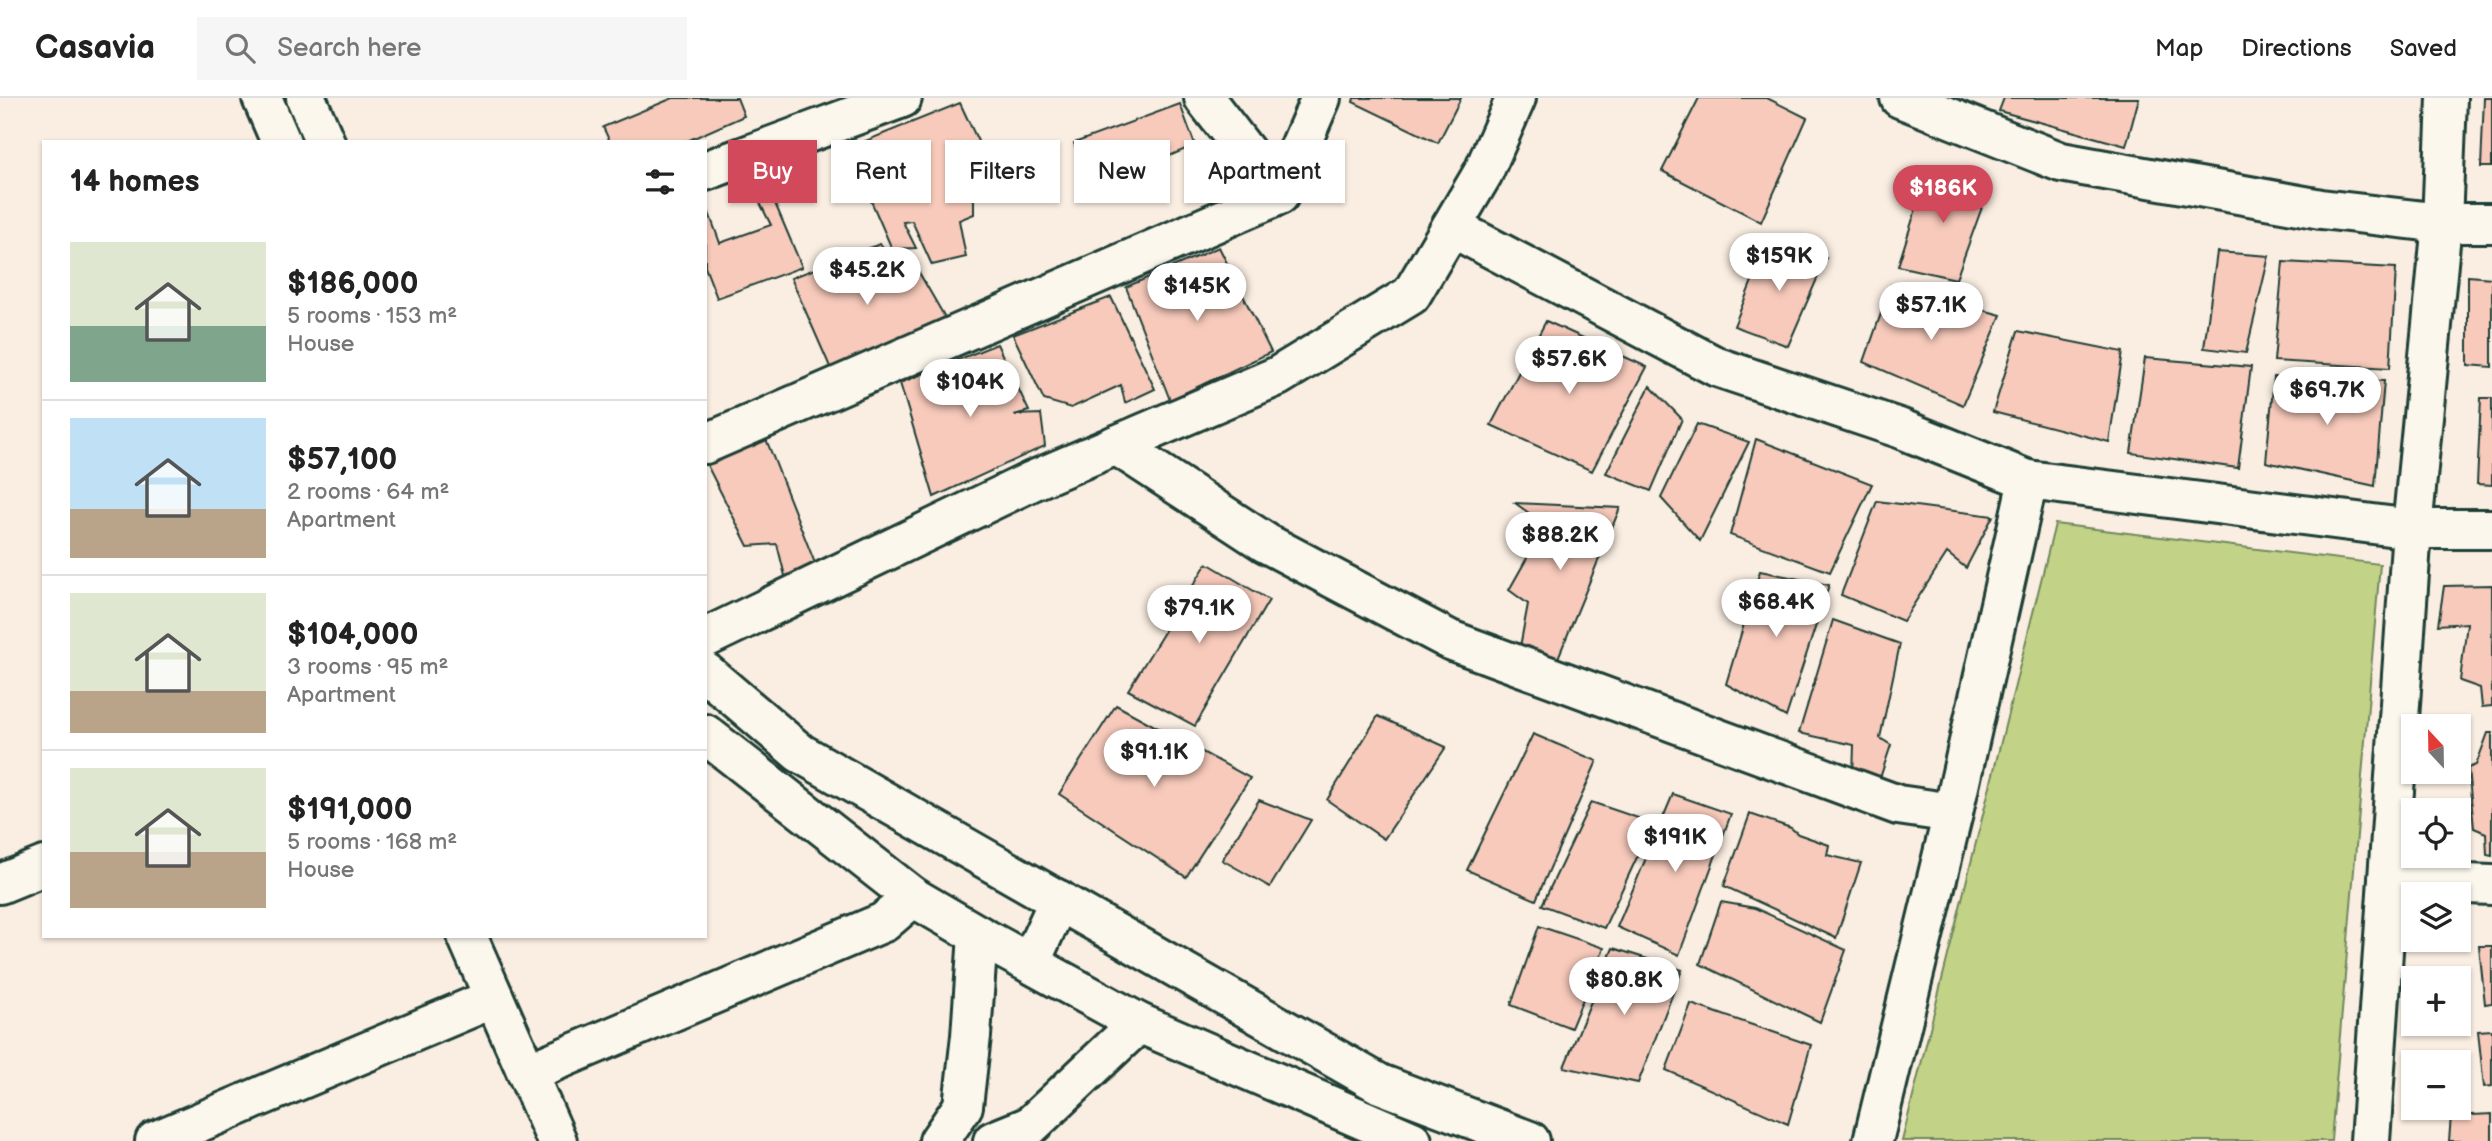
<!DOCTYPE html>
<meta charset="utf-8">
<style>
:root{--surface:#fff;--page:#f6f6f6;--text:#222;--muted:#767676;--line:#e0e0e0;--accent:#d1495b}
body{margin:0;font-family:"Balsamiq Sans",sans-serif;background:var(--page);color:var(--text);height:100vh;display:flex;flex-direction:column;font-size:26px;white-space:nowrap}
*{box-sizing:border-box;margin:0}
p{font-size:23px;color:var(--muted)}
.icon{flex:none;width:38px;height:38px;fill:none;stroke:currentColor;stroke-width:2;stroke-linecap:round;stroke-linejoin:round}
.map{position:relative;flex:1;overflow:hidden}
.drawer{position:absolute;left:42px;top:42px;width:665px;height:798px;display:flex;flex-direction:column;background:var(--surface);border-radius:0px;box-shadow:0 2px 5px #0004}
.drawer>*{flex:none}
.guide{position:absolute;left:728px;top:42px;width:665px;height:63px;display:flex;gap:14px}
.needle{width:46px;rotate:338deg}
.tools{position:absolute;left:2401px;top:616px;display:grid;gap:14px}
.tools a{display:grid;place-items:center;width:70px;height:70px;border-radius:0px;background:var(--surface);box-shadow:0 2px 5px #0004;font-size:35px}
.price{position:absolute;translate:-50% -60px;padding:0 16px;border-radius:24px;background:#fff;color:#222;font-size:23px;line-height:46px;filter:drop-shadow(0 2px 4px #0008)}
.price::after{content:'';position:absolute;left:50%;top:42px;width:21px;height:16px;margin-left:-10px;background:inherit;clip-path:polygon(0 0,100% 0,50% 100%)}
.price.selected{background:var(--accent);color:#fff}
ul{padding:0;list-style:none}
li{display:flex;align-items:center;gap:21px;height:175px;padding:0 28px}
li+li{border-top:2px solid var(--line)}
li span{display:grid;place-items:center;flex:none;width:196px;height:140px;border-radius:0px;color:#555}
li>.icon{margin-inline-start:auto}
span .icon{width:84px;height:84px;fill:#fffc;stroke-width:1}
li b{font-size:30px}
h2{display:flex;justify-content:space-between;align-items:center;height:84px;padding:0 28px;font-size:30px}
.pill{padding:0 24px;border-radius:0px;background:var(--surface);box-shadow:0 2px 5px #0004;font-size:24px;line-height:63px}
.pill.selected{background:var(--accent);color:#fff}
header{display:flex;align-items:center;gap:42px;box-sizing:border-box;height:98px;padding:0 35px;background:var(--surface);border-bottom:2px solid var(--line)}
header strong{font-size:33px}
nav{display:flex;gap:38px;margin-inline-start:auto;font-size:24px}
.search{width:490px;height:63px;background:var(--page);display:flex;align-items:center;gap:18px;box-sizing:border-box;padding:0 24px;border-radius:0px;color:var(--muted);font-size:26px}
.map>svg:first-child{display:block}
</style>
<header>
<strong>Casavia</strong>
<div class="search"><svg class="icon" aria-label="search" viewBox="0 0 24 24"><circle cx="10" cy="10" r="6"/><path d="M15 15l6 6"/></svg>Search here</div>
<nav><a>Map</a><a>Directions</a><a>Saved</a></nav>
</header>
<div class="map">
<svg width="2492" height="1043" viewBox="0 0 2492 1043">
<rect width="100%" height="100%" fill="#faeee2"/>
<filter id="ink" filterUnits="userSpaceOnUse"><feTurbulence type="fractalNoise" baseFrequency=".0143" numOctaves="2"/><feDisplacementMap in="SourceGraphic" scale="14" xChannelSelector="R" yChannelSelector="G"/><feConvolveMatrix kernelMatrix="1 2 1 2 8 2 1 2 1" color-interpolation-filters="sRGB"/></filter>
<g filter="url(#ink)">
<path fill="#c2d286" stroke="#70885d" stroke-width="2" d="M2055 426 2380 466 2331 1043H1902Z"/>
<g fill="#f7cabb" stroke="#1f3d34" stroke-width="2">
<path d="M673 0H737L744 18 685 44H610L603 29Z"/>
<path d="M1354 0H1461L1438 45 1353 4Z"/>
<path d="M1699 0H1767L1807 20 1761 124 1662 73Z"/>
<path d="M2004 0H2139L2126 48 1999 13Z"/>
<path d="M2484 0H2492V69H2481Z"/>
<path d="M960 5 991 71 974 101V116L959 122 966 159 932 167 912 123 903 124 916 150 892 151 848 50Z"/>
<path d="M1180 6 1195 47 1151 66 1145 46 1083 69 1074 45Z"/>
<path d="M1928 73 1989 90 1956 181 1898 168Z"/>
<path d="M769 91 802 169 717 200 705 169V104L720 145 771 127 756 97Z"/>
<path d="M1768 143 1826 160 1788 248 1734 228Z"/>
<path d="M880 146 894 164 910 159 950 228 834 278 791 180Z"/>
<path d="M1219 149 1271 254 1170 302 1126 189Z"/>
<path d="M2217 154 2269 158 2246 255 2204 250Z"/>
<path d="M2283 164 2396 170 2390 270 2274 263Z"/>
<path d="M2468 178 2492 180V269L2468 267Z"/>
<path d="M1891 187 2001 217 1963 307 1864 264Z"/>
<path d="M1111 199 1155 291 1125 305 1121 287 1071 310 1044 302 1013 237Z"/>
<path d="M1546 223 1647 269 1592 373 1491 327Z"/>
<path d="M2018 233 2123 254 2109 344 1993 314Z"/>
<path d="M997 246 1029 313 1014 317 1041 316 1045 348 934 399 900 285Z"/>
<path d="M2145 260 2251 269 2238 370 2131 355Z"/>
<path d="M2274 279 2384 283 2375 388 2266 364Z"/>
<path d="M1650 288 1682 321 1651 393 1606 375Z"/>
<path d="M2481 300H2492V387L2477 386Z"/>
<path d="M1697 326 1749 344 1700 443 1661 400Z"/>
<path d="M766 341 818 473 786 482 777 446 748 448 707 367Z"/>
<path d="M1756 341 1872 386 1830 474 1730 437Z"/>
<path d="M1877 403 1993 418 1966 470 1947 455 1903 523 1841 497Z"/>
<path d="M1515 405 1620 410 1556 565 1520 549 1528 506 1509 492 1549 421 1533 418Z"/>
<path d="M1207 465 1269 502 1195 628 1128 592Z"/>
<path d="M1760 473 1829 487 1786 619 1726 586Z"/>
<path d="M2492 487V608L2482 609 2480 590 2460 583 2467 525 2438 527 2444 488Z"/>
<path d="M1833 522 1900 546 1880 640 1891 647 1880 680 1853 679 1854 647 1799 635Z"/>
<path d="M1116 607 1250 680 1186 779 1059 696Z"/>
<path d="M1378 618 1446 649 1384 741 1327 702Z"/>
<path d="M2488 635H2492V758L2487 757 2486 735 2474 730 2468 670 2476 667Z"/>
<path d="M1533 636 1597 663 1536 802 1467 772Z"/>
<path d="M1673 696 1731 716 1679 857 1617 829Z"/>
<path d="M1259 702 1311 722 1270 789 1222 762Z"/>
<path d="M1591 704 1653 725 1604 830 1542 807Z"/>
<path d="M1750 716 1791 730 1798 736 1829 747 1827 757 1861 765 1836 840 1724 788Z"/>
<path d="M1721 804 1755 810 1846 852 1820 924 1700 866Z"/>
<path d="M1539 828 1604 850 1571 930 1511 907Z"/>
<path d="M2479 848H2492V905L2485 906Z"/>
<path d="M1613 850 1682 872 1638 985 1564 969Z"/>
<path d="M1691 906 1811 947 1788 1026 1666 972Z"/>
<path d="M2492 932V988L2484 989 2478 933Z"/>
<path d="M2492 1016V1043H2449L2451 1018Z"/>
</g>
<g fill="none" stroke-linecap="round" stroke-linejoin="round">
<defs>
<g id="minor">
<path d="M1204 0 1279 97"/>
<path d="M1900 0 2061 64 2321 111 2442 125H2492"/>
<path d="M705 73 902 0"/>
<path d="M1451 129 1717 269 1899 330 2028 382"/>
<path d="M705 346 1279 97 1321 0"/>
<path d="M1116 347 1266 445 1450 542 1898 707 1953 715 1873 1043"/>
<path d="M705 540 1032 383 1278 278 1411 197 1483 75 1516 0"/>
<path d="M1953 715 2028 382 2412 431H2492"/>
<path d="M2388 783 2492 787"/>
<path d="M0 786 44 768"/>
<path d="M467 838 557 1043"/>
<path d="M527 975 884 824 913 799"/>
<path d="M155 1043 494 900"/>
<path d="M939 1043 963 1008 971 938 978 837"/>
<path d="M993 1043 1030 1028 1139 925"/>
<path d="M2370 1043 2412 431 2442 125 2447 0"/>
</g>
<g id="tertiary">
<path d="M262 0 281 44"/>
<path d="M306 0 325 44"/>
<path d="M705 574 800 655 1380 986 1530 1043"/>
<path d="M705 636 913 799 978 837 1139 925 1412 1043"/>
<path d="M1030 865 1059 802"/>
</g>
</defs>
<use href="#minor" stroke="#1f3d34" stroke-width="44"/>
<use href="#tertiary" stroke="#1f3d34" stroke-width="44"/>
<use href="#minor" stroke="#fbf7ec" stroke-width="38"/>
<use href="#tertiary" stroke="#fbf7ec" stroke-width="38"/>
</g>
</g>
</svg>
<div class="tools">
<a><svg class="needle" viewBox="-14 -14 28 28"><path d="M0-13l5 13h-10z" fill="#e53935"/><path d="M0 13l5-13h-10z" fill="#767676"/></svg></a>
<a><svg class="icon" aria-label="locate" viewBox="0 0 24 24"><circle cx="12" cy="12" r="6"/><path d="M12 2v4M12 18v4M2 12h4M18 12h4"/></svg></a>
<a><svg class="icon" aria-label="layers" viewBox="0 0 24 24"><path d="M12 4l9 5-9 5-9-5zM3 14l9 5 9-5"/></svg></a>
<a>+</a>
<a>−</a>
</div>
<b class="price selected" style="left:1943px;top:127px">$186K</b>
<b class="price" style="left:1779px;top:195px">$159K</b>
<b class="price" style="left:867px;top:209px">$45.2K</b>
<b class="price" style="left:1197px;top:225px">$145K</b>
<b class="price" style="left:1931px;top:244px">$57.1K</b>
<b class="price" style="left:1569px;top:298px">$57.6K</b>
<b class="price" style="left:970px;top:321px">$104K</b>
<b class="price" style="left:2327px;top:329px">$69.7K</b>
<b class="price" style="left:1560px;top:474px">$88.2K</b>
<b class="price" style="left:1776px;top:541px">$68.4K</b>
<b class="price" style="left:1199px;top:547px">$79.1K</b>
<b class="price" style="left:1154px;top:691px">$91.1K</b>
<b class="price" style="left:1675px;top:776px">$191K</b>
<b class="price" style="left:1624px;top:919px">$80.8K</b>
<div class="guide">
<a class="pill selected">Buy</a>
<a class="pill">Rent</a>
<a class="pill">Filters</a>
<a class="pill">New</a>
<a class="pill">Apartment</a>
</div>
<section class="drawer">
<h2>14 homes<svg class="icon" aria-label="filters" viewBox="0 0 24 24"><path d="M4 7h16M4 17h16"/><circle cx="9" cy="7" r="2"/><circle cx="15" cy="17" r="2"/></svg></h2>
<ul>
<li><span style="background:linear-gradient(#dfe7d0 60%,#7fa58c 0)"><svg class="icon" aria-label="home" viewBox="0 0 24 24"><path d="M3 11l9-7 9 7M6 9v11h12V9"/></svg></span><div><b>$186,000</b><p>5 rooms · 153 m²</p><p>House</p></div></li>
<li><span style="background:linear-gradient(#bfe0f5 65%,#b9a48a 0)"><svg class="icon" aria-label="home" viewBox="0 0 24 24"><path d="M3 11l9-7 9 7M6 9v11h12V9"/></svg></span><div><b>$57,100</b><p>2 rooms · 64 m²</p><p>Apartment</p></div></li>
<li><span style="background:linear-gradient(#dfe7d0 70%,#b9a48a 0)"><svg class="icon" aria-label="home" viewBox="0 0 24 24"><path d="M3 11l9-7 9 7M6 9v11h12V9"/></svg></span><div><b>$104,000</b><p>3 rooms · 95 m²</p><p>Apartment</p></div></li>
<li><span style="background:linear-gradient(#dfe7d0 60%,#b9a48a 0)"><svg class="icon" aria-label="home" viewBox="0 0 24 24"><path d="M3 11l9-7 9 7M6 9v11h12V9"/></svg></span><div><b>$191,000</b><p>5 rooms · 168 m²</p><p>House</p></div></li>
</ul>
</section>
</div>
